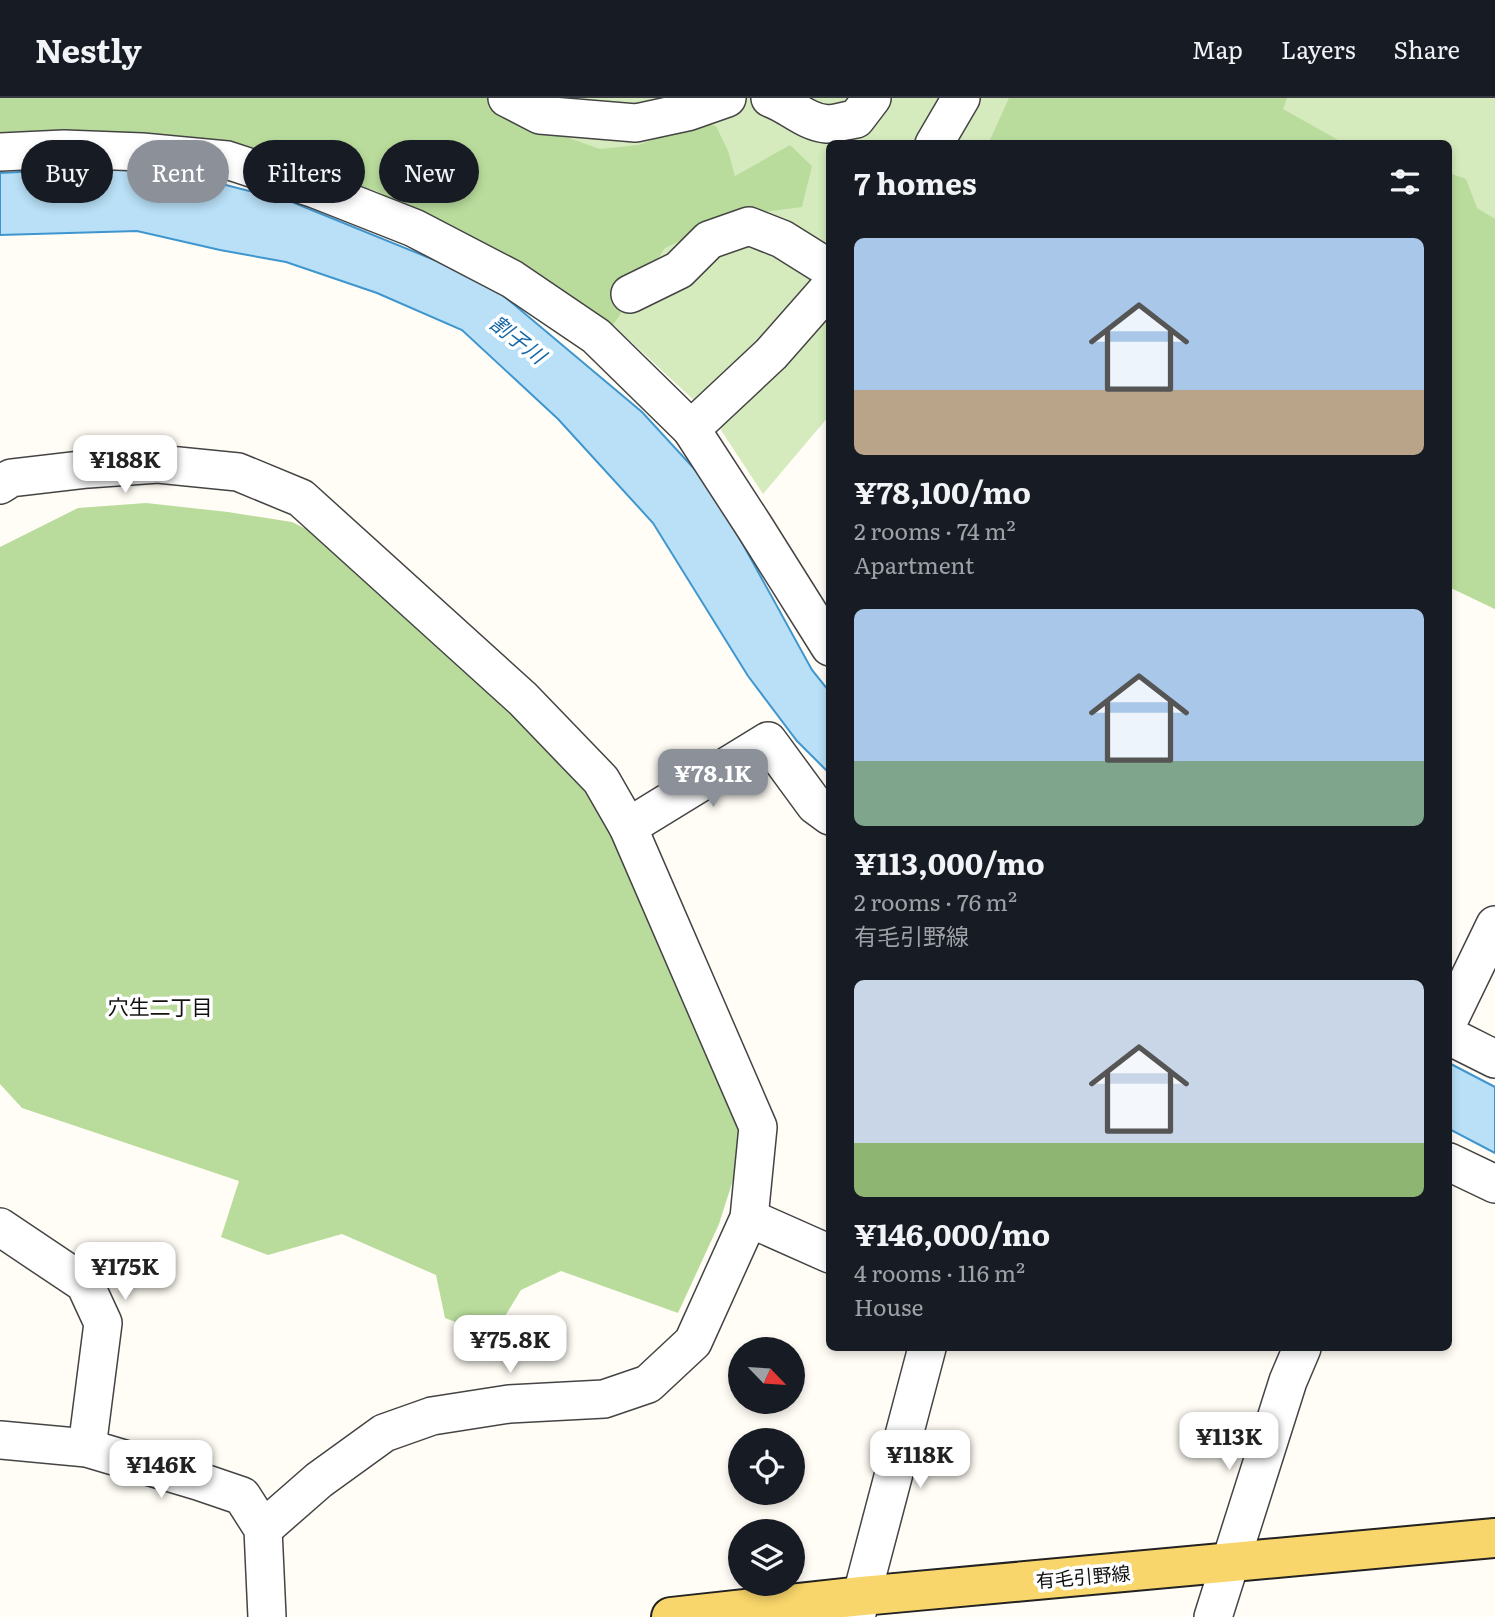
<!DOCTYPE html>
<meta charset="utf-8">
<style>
:root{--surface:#171b24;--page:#20242c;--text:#f1f3f6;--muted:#9ea1a6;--line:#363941;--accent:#8c9099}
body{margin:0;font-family:Literata,"Noto Sans JP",serif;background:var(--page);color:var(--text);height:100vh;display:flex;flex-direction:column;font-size:26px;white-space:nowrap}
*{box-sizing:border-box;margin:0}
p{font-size:23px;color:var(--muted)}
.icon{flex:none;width:38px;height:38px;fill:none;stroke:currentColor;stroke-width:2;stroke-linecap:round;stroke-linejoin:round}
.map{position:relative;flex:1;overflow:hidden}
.drawer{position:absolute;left:826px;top:42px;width:626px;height:1211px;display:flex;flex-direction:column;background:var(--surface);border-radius:10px;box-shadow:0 4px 10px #0003}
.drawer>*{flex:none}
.banner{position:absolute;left:21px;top:42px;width:665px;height:63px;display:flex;gap:14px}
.needle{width:46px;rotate:115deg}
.tools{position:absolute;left:728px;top:1239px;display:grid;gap:14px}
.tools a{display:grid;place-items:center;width:77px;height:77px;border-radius:50%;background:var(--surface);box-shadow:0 4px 10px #0003;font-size:35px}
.price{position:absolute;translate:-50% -60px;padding:0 16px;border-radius:14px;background:#fff;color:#222;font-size:23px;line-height:46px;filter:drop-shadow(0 2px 4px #0008)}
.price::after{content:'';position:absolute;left:50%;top:42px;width:21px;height:16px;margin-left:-10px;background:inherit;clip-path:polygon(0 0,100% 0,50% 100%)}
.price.selected{background:var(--accent);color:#fff}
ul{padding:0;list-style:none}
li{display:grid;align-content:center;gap:14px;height:371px;padding:0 28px}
li span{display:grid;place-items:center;height:217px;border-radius:10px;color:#555}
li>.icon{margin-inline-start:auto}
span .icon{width:126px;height:126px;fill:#fffc;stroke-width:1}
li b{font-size:30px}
h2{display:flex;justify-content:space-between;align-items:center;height:84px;padding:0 28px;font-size:30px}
.pill{padding:0 24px;border-radius:32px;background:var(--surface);box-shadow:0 4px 10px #0003;font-size:24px;line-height:63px}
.pill.selected{background:var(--accent);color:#fff}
header{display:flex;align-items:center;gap:42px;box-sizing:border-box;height:98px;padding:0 35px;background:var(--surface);border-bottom:2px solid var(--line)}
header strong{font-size:33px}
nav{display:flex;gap:38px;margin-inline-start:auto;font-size:24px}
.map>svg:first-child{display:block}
</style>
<header>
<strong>Nestly</strong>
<nav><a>Map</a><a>Layers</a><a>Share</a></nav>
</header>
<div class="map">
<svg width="1495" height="1519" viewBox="0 0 1495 1519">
<rect width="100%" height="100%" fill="#fffdf5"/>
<g fill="#d5ebbd">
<path d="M0 0H1022L1000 45 830 46 829 318 763 396 713 320 613 227 468 136 376 93 258 55 175 37 91 35Z"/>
<path d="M1115 0H1495V511L1449 489V46L1203 45Z"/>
</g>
<g fill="#b9dc9c">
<path d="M0 0H492L519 22 600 51 639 47 698 24 716 28 728 53 735 78 790 47 812 68 802 109 733 118 665 150 613 227 468 136 376 93 258 55 175 37 91 35 0 39Z"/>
<path d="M1009 0H1287L1283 11 1338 42 1367 45H993L989 44Z"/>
<path d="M1449 75 1466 81 1477 110 1495 121V511L1449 489Z"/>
<path d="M146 405 228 414 292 424 341 448 594 689 749 1032 719 1126 678 1215 561 1173 521 1192 493 1238 445 1220 436 1177 342 1136 268 1157 221 1139 239 1083 22 1010 0 986V449L78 410Z"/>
</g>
<g fill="#b9e0f7" stroke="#3f96cf" stroke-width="2">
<path d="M101 70 187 77 292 104 486 183 642 314 712 390 812 572 829 593V675L797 643 748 578 653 425 558 321 462 232 377 195 286 164 220 152 137 133 0 137V75Z"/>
<path d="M1449 965 1495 989V1055L1449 1031Z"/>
</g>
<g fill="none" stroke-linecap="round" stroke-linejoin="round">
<defs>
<g id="minor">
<path d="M507 0 540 17 636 25 687 14 727 0"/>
<path d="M770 0C790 7 805 24 827 26 836 26 847 22 856 21L872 0"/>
<path d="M934 46 961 0"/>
<path d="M0 54 64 51 142 54 227 62 315 91 414 130 512 181 596 238 691 331 754 428 830 549"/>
<path d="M630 196 679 172 709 142 749 128 782 141 830 171"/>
<path d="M691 331 771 256 830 189"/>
<path d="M0 387 11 380 88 371 158 366 238 374 301 400 523 601 601 682 628 729 758 1029 749 1120 693 1244 648 1286 604 1301 509 1306 432 1318 384 1335 319 1382 263 1431"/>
<path d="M628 729 768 643 815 707 830 718"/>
<path d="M1449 922 1495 827"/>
<path d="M1449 938 1495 961"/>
<path d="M1449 1064 1495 1086"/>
<path d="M749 1120 830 1156"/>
<path d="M0 1129 85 1186 103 1225 87 1350"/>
<path d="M0 1342 87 1350 198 1383 242 1398 263 1431 267 1519"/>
<path d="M856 1519 927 1250"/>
<path d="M1213 1519 1288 1283 1302 1250"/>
</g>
<path id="major" d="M671 1519 862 1498 1495 1440"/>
</defs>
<use href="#minor" stroke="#444" stroke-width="40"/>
<use href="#major" stroke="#222" stroke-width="42"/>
<use href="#minor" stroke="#fff" stroke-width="37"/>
<use href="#major" stroke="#f9d66b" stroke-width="38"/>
</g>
<g text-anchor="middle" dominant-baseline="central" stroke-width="7" stroke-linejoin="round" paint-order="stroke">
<g font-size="19" fill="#111" stroke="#fff">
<text transform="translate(1083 1478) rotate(-5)">有毛引野線</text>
</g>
<g font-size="21" font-style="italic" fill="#1768a6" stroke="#fff">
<text transform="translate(519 240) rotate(38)">割子川</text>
</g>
<g font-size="21" fill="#111" stroke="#fff">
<text x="160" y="907">穴生二丁目</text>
</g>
</g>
</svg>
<div class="tools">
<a><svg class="needle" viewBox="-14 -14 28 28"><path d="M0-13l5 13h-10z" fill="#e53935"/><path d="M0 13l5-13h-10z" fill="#9ea1a6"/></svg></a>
<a><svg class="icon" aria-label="locate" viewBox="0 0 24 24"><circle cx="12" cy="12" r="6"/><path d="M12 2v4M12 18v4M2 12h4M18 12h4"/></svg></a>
<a><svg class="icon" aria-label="layers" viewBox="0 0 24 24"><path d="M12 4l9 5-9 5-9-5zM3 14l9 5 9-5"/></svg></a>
</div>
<b class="price" style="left:125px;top:397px">¥188K</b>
<b class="price selected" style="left:713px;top:711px">¥78.1K</b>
<b class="price" style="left:125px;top:1204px">¥175K</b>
<b class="price" style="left:510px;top:1277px">¥75.8K</b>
<b class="price" style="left:1229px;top:1374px">¥113K</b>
<b class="price" style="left:920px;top:1392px">¥118K</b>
<b class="price" style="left:161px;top:1402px">¥146K</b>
<div class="banner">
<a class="pill">Buy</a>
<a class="pill selected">Rent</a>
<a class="pill">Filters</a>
<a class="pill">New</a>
</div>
<section class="drawer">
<h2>7 homes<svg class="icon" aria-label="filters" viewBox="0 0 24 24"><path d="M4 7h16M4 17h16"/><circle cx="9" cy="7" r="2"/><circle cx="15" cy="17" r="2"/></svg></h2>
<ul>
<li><span style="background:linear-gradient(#a9c7e8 70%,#b9a48a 0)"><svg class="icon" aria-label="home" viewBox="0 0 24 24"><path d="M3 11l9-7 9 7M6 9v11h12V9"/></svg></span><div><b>¥78,100/mo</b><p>2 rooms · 74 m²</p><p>Apartment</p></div></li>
<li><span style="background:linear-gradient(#a9c7e8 70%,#7fa58c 0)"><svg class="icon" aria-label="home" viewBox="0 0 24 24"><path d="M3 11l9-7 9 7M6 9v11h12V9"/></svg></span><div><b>¥113,000/mo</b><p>2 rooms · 76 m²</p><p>有毛引野線</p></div></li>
<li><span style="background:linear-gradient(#c9d6e8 75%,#8fb573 0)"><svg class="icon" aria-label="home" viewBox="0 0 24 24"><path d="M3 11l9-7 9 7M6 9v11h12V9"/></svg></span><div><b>¥146,000/mo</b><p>4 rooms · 116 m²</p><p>House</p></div></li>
</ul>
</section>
</div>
